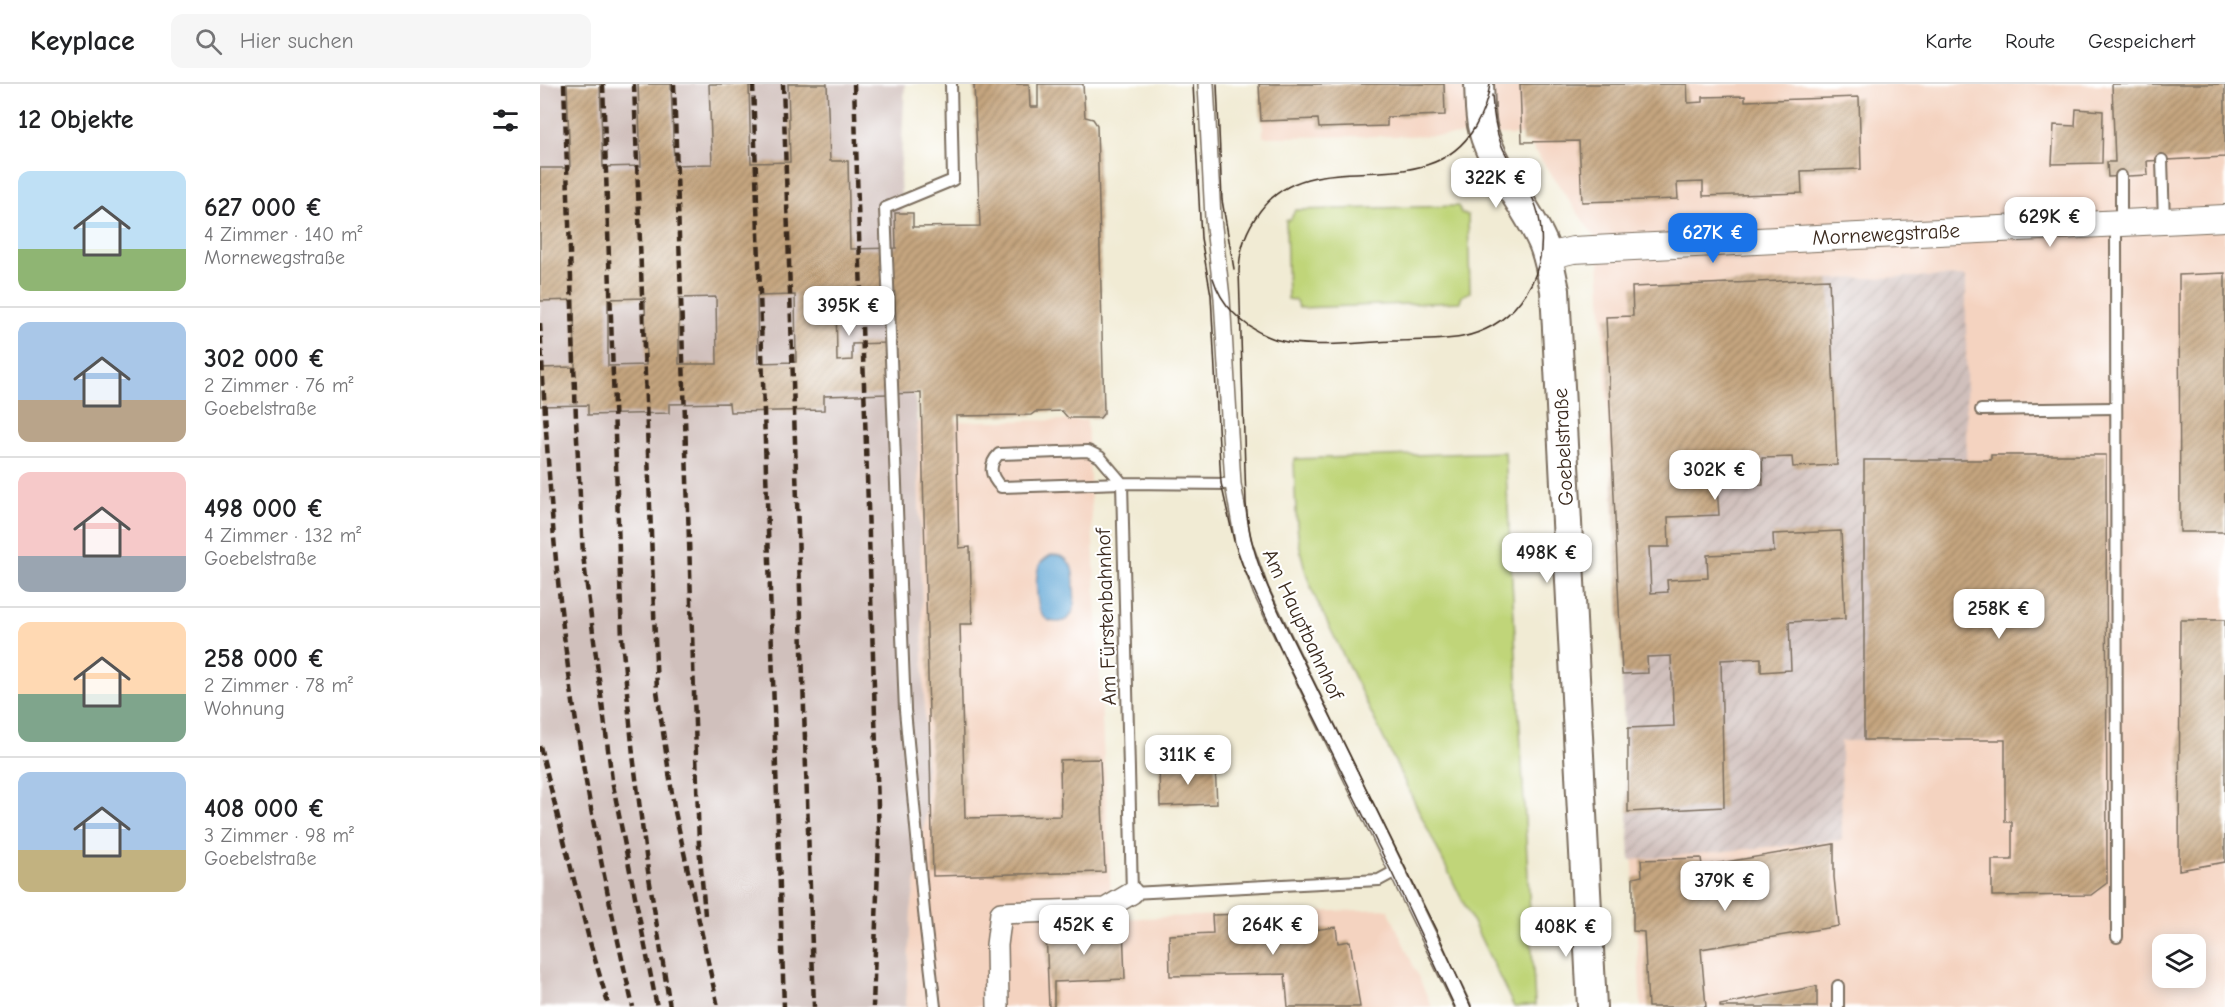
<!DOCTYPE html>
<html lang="de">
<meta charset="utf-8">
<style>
:root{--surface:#fff;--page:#f6f6f6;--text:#202124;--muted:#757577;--line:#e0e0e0;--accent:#1a73e8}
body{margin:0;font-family:"Comic Neue",sans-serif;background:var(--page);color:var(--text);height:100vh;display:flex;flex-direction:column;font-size:22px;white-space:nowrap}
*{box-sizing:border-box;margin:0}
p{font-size:20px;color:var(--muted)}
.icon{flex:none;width:33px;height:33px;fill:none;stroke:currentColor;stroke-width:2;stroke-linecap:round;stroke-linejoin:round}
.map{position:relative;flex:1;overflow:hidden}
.sheet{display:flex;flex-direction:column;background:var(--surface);width:540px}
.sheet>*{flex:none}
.controls{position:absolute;left:1612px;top:850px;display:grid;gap:12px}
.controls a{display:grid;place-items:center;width:54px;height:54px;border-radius:12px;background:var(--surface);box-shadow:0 3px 15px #0003;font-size:30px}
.price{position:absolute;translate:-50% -51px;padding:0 14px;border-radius:12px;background:#fff;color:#222;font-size:20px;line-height:39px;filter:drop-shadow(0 2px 3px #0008)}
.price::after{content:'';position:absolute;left:50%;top:36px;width:18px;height:14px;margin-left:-9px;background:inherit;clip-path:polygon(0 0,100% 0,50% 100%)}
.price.active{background:var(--accent);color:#fff}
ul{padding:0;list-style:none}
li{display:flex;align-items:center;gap:18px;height:150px;padding:0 18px}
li+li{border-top:2px solid var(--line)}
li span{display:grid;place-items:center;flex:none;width:168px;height:120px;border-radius:12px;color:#555}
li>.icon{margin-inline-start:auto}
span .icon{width:72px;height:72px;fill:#fffc;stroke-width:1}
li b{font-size:26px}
h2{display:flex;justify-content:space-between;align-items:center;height:72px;padding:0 18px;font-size:26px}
header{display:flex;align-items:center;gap:36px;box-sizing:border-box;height:84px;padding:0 30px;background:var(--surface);border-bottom:2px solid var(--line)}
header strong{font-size:28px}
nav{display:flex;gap:33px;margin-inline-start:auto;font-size:21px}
.search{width:420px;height:54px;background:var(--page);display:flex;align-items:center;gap:15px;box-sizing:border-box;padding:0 21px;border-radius:12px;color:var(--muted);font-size:22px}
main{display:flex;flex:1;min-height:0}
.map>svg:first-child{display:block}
</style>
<header>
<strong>Keyplace</strong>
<div class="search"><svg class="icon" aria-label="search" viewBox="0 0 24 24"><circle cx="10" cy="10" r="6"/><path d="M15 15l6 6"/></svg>Hier suchen</div>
<nav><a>Karte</a><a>Route</a><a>Gespeichert</a></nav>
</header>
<main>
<section class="sheet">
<h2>12 Objekte<svg class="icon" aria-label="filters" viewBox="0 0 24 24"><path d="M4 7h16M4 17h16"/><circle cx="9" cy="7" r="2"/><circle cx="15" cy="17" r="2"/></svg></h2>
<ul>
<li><span style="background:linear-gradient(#bfe0f5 65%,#8fb573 0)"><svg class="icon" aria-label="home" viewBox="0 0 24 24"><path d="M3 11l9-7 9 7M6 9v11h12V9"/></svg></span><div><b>627 000 €</b><p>4 Zimmer · 140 m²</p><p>Mornewegstraße</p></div></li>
<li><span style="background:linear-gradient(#a9c7e8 65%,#b9a48a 0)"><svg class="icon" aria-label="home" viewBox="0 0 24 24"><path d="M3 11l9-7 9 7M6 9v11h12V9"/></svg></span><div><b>302 000 €</b><p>2 Zimmer · 76 m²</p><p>Goebelstraße</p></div></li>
<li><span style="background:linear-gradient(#f6c9c9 70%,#9aa5b1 0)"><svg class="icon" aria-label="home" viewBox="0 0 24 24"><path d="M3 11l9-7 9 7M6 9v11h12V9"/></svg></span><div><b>498 000 €</b><p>4 Zimmer · 132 m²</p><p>Goebelstraße</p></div></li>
<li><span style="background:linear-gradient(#ffd9b3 60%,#7fa58c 0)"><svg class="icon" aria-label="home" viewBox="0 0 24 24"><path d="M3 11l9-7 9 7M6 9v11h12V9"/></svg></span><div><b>258 000 €</b><p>2 Zimmer · 78 m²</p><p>Wohnung</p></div></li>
<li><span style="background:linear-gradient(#a9c7e8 65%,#c2b280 0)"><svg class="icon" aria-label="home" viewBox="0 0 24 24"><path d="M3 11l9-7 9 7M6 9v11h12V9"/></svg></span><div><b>408 000 €</b><p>3 Zimmer · 98 m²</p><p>Goebelstraße</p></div></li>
</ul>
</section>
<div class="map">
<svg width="1685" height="923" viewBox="0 0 1685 923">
<defs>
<pattern id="industrial-furrows" width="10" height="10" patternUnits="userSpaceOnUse" patternTransform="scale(1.5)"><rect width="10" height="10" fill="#d0c0bc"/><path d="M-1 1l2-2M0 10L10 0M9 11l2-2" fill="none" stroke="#b4a5a1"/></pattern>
<pattern id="building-hatch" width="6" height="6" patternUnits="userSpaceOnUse" patternTransform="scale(1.5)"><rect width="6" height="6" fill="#c5a57f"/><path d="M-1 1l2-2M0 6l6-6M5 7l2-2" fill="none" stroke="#a18767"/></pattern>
</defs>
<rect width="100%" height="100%" fill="#fff"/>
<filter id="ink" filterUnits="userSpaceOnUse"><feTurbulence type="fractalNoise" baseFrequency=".0167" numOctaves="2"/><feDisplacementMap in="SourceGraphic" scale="12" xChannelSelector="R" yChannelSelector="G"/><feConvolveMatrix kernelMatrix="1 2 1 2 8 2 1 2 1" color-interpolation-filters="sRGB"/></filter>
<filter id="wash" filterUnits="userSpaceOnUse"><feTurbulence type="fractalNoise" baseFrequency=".008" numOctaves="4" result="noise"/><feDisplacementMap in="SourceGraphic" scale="24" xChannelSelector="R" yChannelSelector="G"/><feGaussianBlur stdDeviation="1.35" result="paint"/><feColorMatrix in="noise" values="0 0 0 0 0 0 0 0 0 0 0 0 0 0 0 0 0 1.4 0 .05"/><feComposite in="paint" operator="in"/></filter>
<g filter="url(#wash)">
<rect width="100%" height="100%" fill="#f1ebd4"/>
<g fill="#f4d3c0" fill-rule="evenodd">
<path d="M723 0H1685V923H1101L1058 158 984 51 723 53ZM1623 861H1656V894H1623Z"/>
<path d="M547 336 572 835 848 825 892 923H366L371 827 387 721 377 338Z"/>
</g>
<path fill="url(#industrial-furrows)" d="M1426 192 1427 656 1301 657 1302 756 1090 776 1072 384 1176 379 1178 403 1223 401 1222 374 1252 373 1253 383 1297 381 1289 195Z"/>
<path fill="#d0c0bc" d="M0 0H365L360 96 377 338 387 721 371 827 366 923H0Z"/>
<g fill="#c0d579" stroke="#7e804c" stroke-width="1.5">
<path d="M918 122 921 129 928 131 930 208 922 212 920 218 759 224 755 216 748 215 746 137 751 135 755 126Z"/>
<path d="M965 368 995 921 974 923 775 513C754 466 756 425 754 375Z"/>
</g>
<path fill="#5ea6d5" stroke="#4c687a" stroke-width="1.5" d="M511 471C531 470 534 485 534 502 535 516 537 538 517 538 512 538 508 537 504 533 496 526 494 490 500 480 503 476 506 474 511 471Z"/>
<g id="blocks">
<g fill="url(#building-hatch)" fill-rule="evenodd">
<path d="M27 0H60L63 83 101 82 98 0H131L134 81 172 80 169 0H209L211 79 250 78 248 0H287L290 77H308L310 165 356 164 355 129H373V143L440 142 434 0H489L490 23H498V0H543L545 33 553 35 557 41 564 329 560 334H528L522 327 495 328 491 331 416 332 419 464 430 463 432 540H420L425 734 521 732 520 676 560 675 565 788 393 792 381 309 284 312V326L190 328 189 319 129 320V329L48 331V321L0 322V284L35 283 34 216 0 217V84H30ZM344 209 346 259 312 260V276L297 277 296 210ZM255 211 256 278 218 279 217 212ZM176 213 177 280H139V214ZM105 214 106 281 68 282V215Z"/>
<path d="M719 0H904L905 31 847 33V42L779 44 778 35 721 37Z"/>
<path d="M980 0H1147L1148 19 1163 18V13L1205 12V17L1319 13 1321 85 1261 87 1262 109 1163 112V98L1137 99 1138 115 1042 118 1039 57 982 58Z"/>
<path d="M1572 0H1685V73L1607 77 1608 91 1568 93 1567 78H1575Z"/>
<path d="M1536 25 1563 27 1562 79 1512 80 1514 41 1535 42Z"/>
<path d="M1685 189V448H1640L1639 191Z"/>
<path d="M1289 195 1297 381 1253 383 1252 373 1222 374 1223 401 1177 403 1179 431 1128 433 1129 463H1109L1111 509 1128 508 1127 496 1168 494 1167 471 1234 468 1233 450 1301 447 1305 535 1249 538 1251 586 1221 588V574L1181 576 1184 723 1088 728V644L1134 642 1131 572 1107 573 1108 589 1082 590 1066 233 1093 232 1092 203Z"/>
<path d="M1451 371H1566L1567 799 1551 811 1452 812V776H1472V738H1465V656H1324V376H1451Z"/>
<path d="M1640 536H1685V778L1639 786Z"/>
<path d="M675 682 677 720 620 722 619 685Z"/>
<path d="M1294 760V793L1299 842 1161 865 1166 923H1108L1104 848 1093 847V794L1102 792 1101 776 1161 774 1162 782Z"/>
<path d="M765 828 766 847 796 843 798 859 810 857 820 923H748L745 890 630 892 629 851 673 849 672 831Z"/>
<path d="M583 843 585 895 514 898V923H509L506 846Z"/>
<path d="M1277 902V923H1180V921Z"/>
</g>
</g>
</g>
<g filter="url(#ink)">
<use href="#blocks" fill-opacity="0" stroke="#7b6e5e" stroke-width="1.5"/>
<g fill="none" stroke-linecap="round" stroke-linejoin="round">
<defs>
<g id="service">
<path d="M1622 76 1624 137"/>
<path d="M1581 139V92"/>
<path d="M1576 140 1577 853"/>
<path d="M1441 326 1576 324"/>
<path d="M693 400 582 399 461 403C450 392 448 381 459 370L548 367 560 373 582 399 592 809 839 796 852 789 858 788"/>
<path d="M1298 902V923"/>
<path d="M395 923 384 828 365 626 345 124 413 96 411 0"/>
</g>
<path id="pedestrian" d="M666 0 673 134 682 214 693 400 703 457 721 507 923 923"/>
<path id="minor" d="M458 923 457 861 461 829 565 825 592 809"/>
<path id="tertiary" d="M1008 172 1033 166 1053 165 1685 134"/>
<path id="secondary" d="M939 0C940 15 939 31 943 46 954 87 985 119 1002 157 1009 172 1011 189 1015 206L1052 923"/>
</defs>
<use href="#service" stroke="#7b6e5e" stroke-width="14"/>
<use href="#pedestrian" stroke="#7b6e5e" stroke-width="18"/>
<use href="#minor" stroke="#7b6e5e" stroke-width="24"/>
<use href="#tertiary" stroke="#7b6e5e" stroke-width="28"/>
<use href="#secondary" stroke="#7b6e5e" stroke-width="32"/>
<use href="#service" stroke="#fff" stroke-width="10"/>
<use href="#pedestrian" stroke="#fff" stroke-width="15"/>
<use href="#minor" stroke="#fff" stroke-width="21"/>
<use href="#tertiary" stroke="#fff" stroke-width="26"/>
<use href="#secondary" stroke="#fff" stroke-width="28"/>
<g stroke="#3b2a1e" stroke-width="1.5">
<path d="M653 0 661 154 671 211 681 399 694 457 702 480 745 574 852 789 915 923"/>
<path d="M677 0 682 116 694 185"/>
<path d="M673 194C681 221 702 241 727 252 759 267 819 258 854 257 877 256 900 257 922 253 932 251 943 247 952 242 973 230 992 206 998 182 1004 162 1002 134 993 115 984 96 969 80 961 60 955 44 953 28 952 11"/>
<path d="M931 923 898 850 740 530C722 491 709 463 706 419L699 186C700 163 706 146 720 127 774 54 886 125 935 43 943 29 948 16 950 0"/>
</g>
<g stroke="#3b2a1e" stroke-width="4.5" stroke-dasharray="9 4.5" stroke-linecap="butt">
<path d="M24 0 36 335 43 471 72 696 117 923"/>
<path d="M63 0 82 555 93 671 108 787 130 923"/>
<path d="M94 0 117 607 134 723 178 923"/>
<path d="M134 0 159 761 165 831"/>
<path d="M213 0 244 923"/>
<path d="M243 0 274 923"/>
<path d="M314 0 339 753 333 923"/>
<path d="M0 239C7 373 15 506 36 638 51 734 71 828 93 923"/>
<path d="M0 662 49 855 69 923"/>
</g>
</g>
</g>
<g text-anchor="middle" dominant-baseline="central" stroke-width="4.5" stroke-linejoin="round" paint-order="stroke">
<g font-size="21" fill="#3b2a1e" stroke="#fff">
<text transform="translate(1346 150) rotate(-3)">Mornewegstraße</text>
<text transform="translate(1023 363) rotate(-93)">Goebelstraße</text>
<text transform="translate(566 533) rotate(-92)">Am Fürstenbahnhof</text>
<text transform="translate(763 540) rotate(65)">Am Hauptbahnhof</text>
</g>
</g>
</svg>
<div class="controls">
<a><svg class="icon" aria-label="layers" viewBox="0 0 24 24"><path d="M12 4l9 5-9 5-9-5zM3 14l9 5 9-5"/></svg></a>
</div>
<b class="price" style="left:956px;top:125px">322K €</b>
<b class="price" style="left:1510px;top:164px">629K €</b>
<b class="price active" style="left:1173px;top:180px">627K €</b>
<b class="price" style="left:309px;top:253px">395K €</b>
<b class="price" style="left:1175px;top:417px">302K €</b>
<b class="price" style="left:1007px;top:500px">498K €</b>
<b class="price" style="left:1459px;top:556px">258K €</b>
<b class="price" style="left:648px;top:702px">311K €</b>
<b class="price" style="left:1185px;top:828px">379K €</b>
<b class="price" style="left:544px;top:872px">452K €</b>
<b class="price" style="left:733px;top:872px">264K €</b>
<b class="price" style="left:1026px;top:874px">408K €</b>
</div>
</main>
